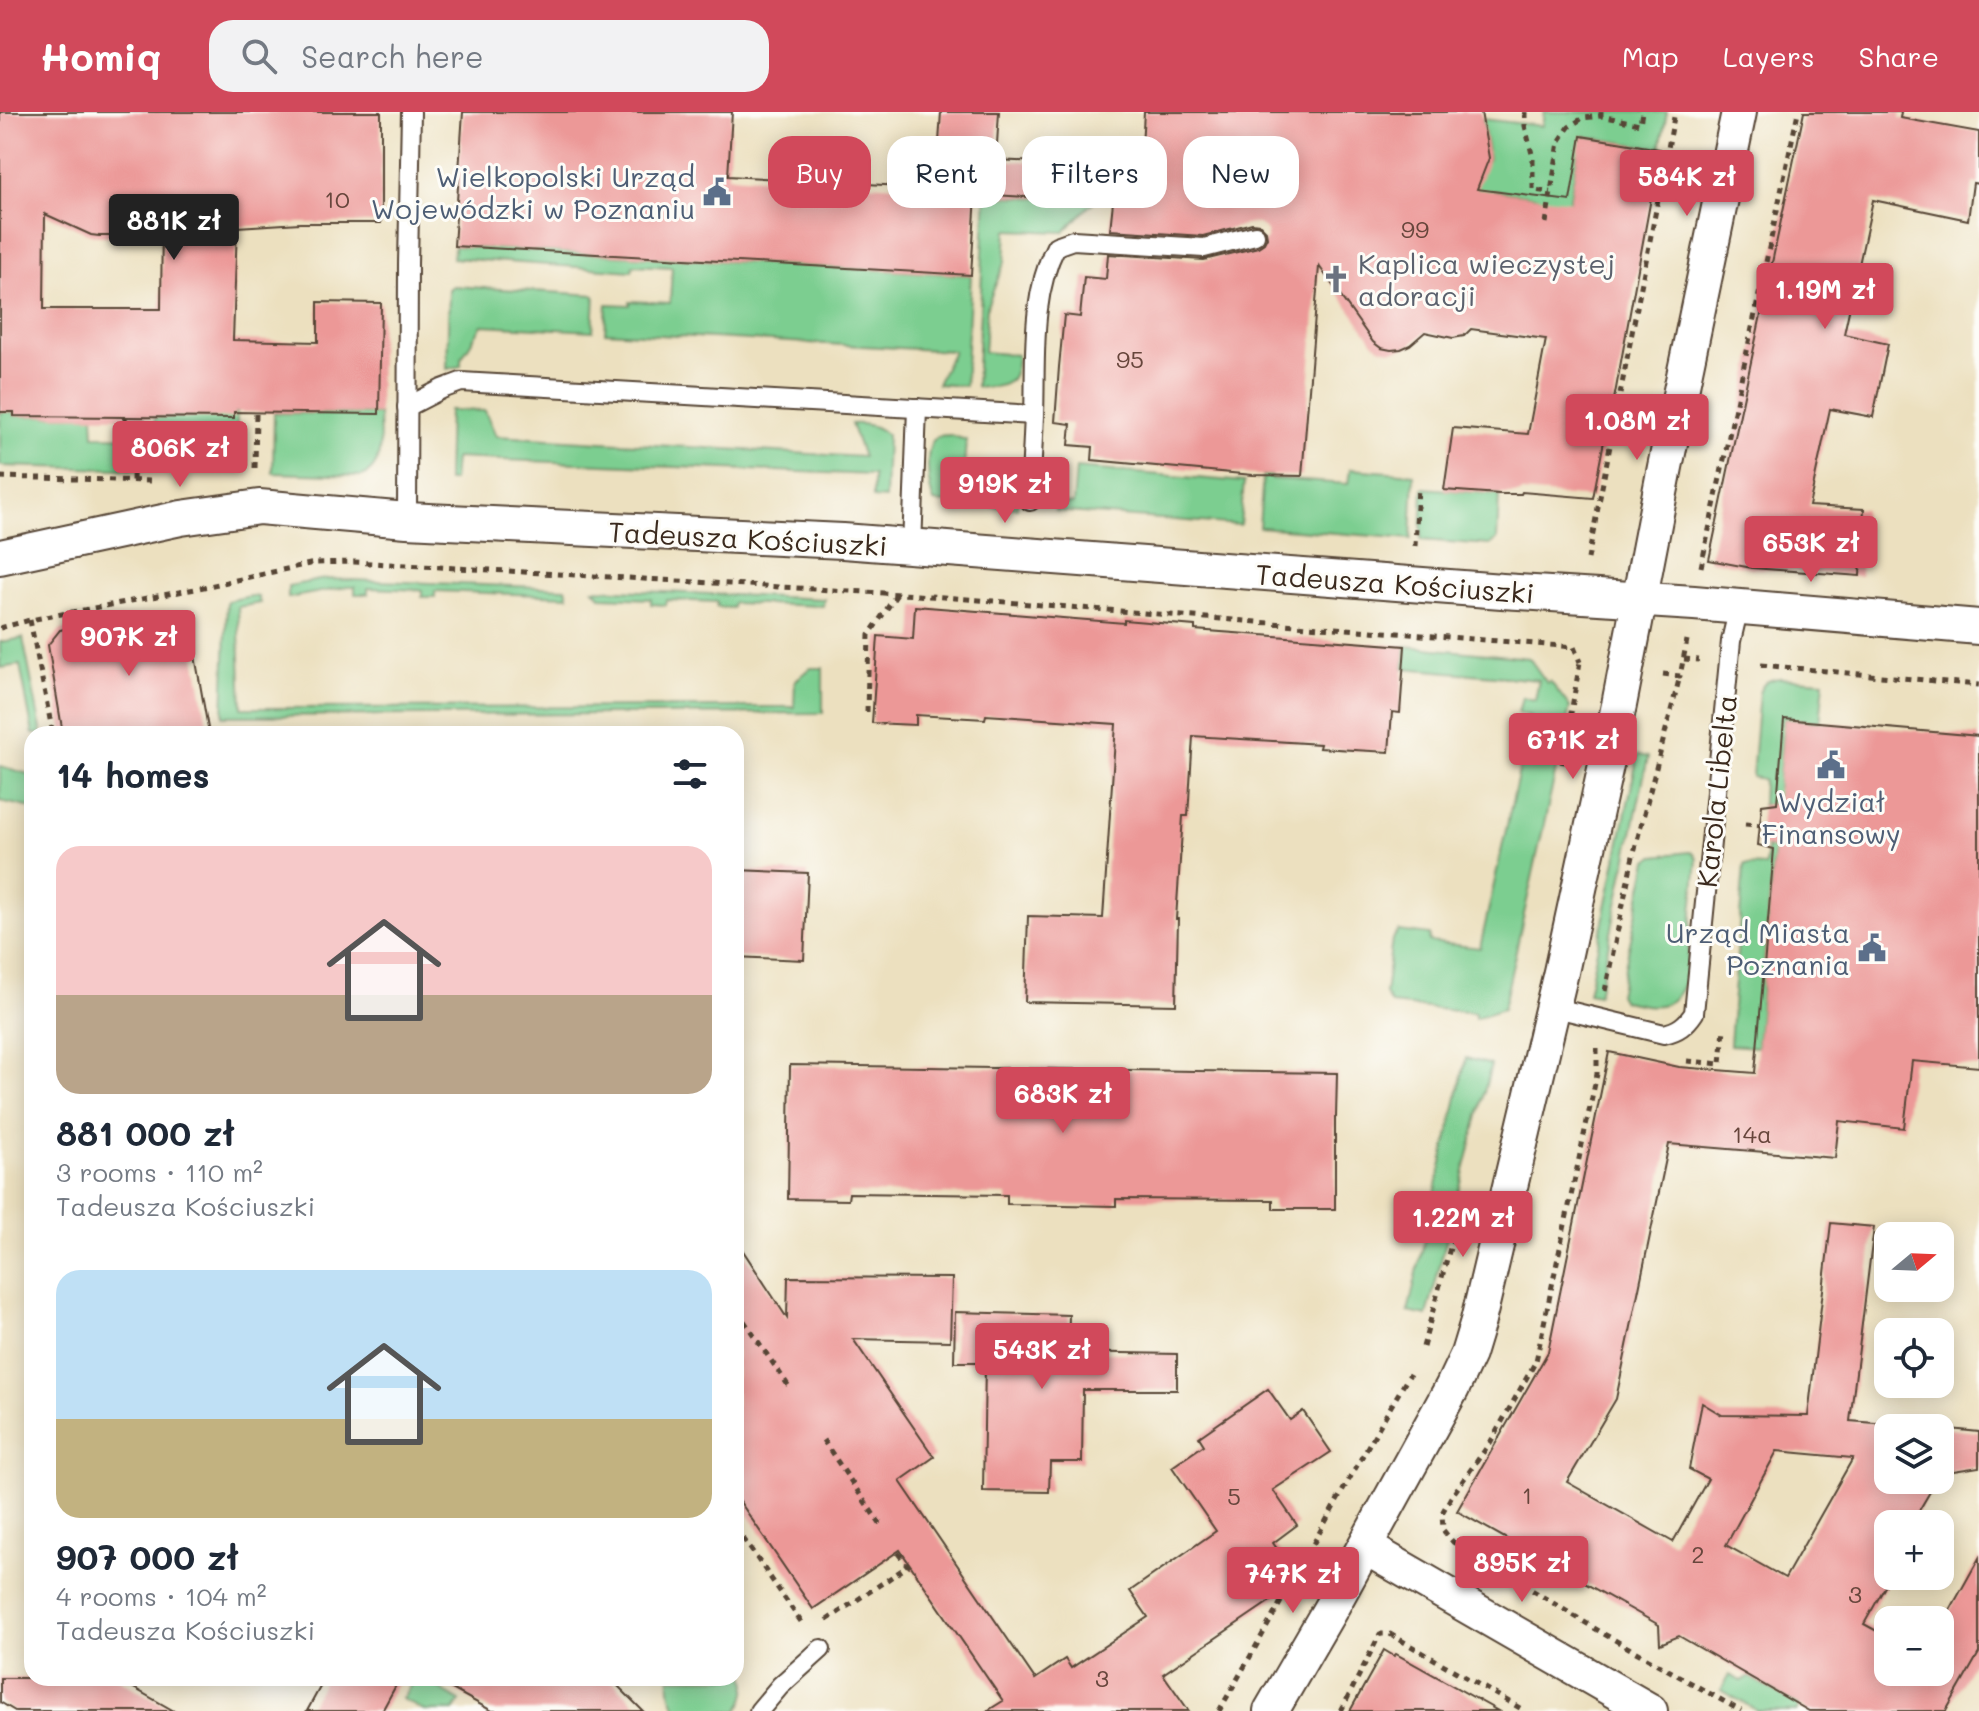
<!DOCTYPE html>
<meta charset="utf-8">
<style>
:root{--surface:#fff;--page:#f2f2f3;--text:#1f2937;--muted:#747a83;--accent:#d1495b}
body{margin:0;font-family:Mali,sans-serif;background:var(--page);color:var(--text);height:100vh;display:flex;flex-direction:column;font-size:30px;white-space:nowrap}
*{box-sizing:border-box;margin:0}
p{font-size:26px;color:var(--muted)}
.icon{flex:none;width:44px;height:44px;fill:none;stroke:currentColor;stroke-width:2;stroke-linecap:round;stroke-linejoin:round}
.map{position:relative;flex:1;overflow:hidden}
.drawer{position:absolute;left:24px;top:614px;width:720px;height:960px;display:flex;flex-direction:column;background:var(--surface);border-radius:24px;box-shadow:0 4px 20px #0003}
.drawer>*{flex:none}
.guide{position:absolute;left:768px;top:24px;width:760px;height:72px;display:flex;gap:16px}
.needle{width:52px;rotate:71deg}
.tools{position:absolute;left:1874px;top:1110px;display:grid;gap:16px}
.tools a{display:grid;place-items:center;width:80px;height:80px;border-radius:16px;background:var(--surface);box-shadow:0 4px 20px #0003;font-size:40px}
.price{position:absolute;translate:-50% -68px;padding:0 18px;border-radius:8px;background:var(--accent);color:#fff;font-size:26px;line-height:52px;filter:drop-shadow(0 2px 4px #0008)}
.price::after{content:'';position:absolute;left:50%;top:48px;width:24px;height:18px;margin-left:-12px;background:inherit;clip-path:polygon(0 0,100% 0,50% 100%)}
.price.active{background:#222;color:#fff}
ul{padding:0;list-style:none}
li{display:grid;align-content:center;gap:16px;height:424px;padding:0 32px}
li span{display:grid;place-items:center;height:248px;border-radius:24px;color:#555}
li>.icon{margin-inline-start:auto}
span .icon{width:144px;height:144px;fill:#fffc;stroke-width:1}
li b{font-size:34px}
h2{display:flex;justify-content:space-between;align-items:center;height:96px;padding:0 32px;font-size:34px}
.chip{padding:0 28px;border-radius:24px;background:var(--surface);box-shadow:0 4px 20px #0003;font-size:28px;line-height:72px}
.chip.active{background:var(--accent);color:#fff}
header{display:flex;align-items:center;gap:48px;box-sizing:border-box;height:112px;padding:0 40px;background:var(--accent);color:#fff}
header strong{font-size:38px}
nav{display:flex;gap:44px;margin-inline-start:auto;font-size:28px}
.search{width:560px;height:72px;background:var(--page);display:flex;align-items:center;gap:20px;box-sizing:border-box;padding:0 28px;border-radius:24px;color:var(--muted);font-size:30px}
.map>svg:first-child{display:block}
</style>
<header>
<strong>Homiq</strong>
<div class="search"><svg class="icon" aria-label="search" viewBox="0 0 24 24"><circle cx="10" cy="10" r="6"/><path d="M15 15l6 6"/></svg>Search here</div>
<nav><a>Map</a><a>Layers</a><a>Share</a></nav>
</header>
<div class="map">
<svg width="1979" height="1599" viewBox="0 0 1979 1599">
<rect width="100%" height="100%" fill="#fdfcf7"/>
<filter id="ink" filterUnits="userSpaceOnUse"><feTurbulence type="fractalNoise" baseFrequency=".0125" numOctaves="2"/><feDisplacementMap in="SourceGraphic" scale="16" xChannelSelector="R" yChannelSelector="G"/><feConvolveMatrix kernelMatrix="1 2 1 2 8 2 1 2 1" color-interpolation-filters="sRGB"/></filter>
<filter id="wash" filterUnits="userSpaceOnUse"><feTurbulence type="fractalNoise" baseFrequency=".006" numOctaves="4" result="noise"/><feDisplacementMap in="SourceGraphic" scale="32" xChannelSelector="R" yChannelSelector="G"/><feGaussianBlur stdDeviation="1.8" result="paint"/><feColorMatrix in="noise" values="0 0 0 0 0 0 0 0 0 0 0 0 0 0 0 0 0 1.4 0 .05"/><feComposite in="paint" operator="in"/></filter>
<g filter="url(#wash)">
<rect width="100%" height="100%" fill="#ece0bf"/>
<g fill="#7cce90" stroke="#5c7c57" stroke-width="2">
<path d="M1544 0H1667L1660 37 1583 24 1580 40 1578 43 1567 102 1535 110 1539 85 1494 79 1472 103 1477 55 1487 50 1489 46 1482 7 1542 14Z"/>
<path d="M1060 72V87L1094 89 1064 120 1007 118 1005 149 987 194 984 240 1017 243C1016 274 1004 276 976 275L986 83 1040 86Z"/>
<path d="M454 134 971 163 965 274 937 272 953 239 605 220 607 192 630 193V189L670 191 672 155 633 153 632 159 453 146Z"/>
<path d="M453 174 595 183 593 219 482 213 461 247V254L447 257 449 177Z"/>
<path d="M449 298 485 299 496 324 863 345 851 312C865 311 877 313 887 323L885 387 873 386V363L455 346 453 369H447Z"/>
<path d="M0 300H14V304H93L94 324 154 325 155 305 237 301V360L0 354Z"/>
<path d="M274 301 379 302C379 323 386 354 362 364L273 361Z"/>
<path d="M950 323 966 328 964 356 1017 360 1020 363 1017 396 934 390C929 377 922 334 937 325 941 323 946 323 950 323Z"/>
<path d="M1076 356 1244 370 1240 413 1055 399 1056 391 1073 392Z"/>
<path d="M1350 357 1414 362 1411 427 1259 415 1263 363H1271L1272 367 1348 372Z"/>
<path d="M1423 376 1499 382 1497 428 1490 433 1421 428Z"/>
<path d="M325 467 566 476 568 484 435 479V485H422V478L368 476V482H355V475H347L288 486V474Z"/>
<path d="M594 477 824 487 823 494 733 491 732 496 717 495V490L666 488 665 493 651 492V487L601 485Z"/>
<path d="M251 484 258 485 260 491 238 495 242 596 794 595 795 569 811 556H823V601L223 604 227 489Z"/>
<path d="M23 526 42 622H33L20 553 0 556V530Z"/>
<path d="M1405 534 1529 546 1547 571 1550 569 1570 595 1503 897 1475 906V901L1391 892 1385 882 1392 827 1399 819 1430 823 1429 830 1480 836 1531 604 1518 601 1522 585 1535 588 1539 568 1404 556Z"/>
<path d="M1779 566 1824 569 1820 610 1784 607 1777 691 1762 693 1763 667 1752 665 1759 581C1763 570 1768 568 1779 566Z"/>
<path d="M1638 643 1648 645 1598 883 1588 881Z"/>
<path d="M0 654 32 663V696L0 689Z"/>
<path d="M1767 735 1774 737 1757 935 1730 933 1744 753 1765 754Z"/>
<path d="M1689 740 1694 741 1697 747 1686 866C1674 901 1653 895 1623 889L1619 882 1648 748 1655 744Z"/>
<path d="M1466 946 1491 953 1427 1204 1408 1200Z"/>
<path d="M736 1546C750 1563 750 1581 738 1599H679C671 1588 669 1579 670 1566H736Z"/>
<path d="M1730 1563 1741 1569 1749 1565 1799 1593 1798 1599H1758L1721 1578Z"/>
<path d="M415 1566H420L460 1589 454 1599H424L402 1587Z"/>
</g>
<g id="blocks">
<g fill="#ec9897" fill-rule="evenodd">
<path d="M0 0H381V111H300L237 115 233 228 318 230V190L381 191 379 302 234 300V306L14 304V300H0ZM45 102 91 123 99 124H110L162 108 161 197H44Z"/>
<path d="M463 0H732L728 64 936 76 941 0H999L996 48 1107 53V51L1141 52 1144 0H1481L1489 46 1477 77 1570 89 1581 24 1660 37 1611 304 1609 303 1593 386 1522 380 1521 382H1499L1444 378 1453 316 1528 322 1546 227 1471 217 1464 224 1453 226 1425 220 1410 233 1401 237 1391 238 1381 236 1373 230 1319 154 1302 364 1253 363 1092 348 1093 335 1069 333 1071 312 1055 310 1059 255 1064 203 1080 205 1084 165 1106 167 1108 142 1204 148 1258 135 1264 131 1267 125 1266 119 1259 112 1252 111 1203 124 1110 118 1113 90 976 82 971 163 454 134Z"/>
<path d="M1804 0H1901L1900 6 1979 20V72L1973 71 1968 108 1873 88 1844 222 1888 232 1873 305 1830 297 1809 394 1864 397 1860 464 1752 456 1709 448Z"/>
<path d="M915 494 1124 511V508L1195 514V518L1405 534 1400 601 1392 600 1389 640 1319 636 1320 632 1193 624 1188 704H1183L1176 807H1178L1176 893 1025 890 1028 804 1103 806 1116 612 986 603 985 607 916 603V613L872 611 878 524 913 527Z"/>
<path d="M187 499 209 622H63L48 533 60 518 135 503 136 508Z"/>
<path d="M1784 607 1979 624V955L1912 949 1904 1016 1839 1009 1835 1046 1669 1032 1616 1287 1567 1370 1673 1430 1708 1367 1689 1357 1702 1291 1722 1303 1808 1304 1831 1111 1874 1115 1850 1309 1937 1316H1888V1368H1937L1914 1407 1917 1408 1915 1412H1888V1459L1885 1464H1891L1864 1512 1888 1525V1560H1940V1516L1979 1446V1541L1946 1599H1809L1679 1524 1660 1532 1659 1513 1457 1399 1548 1240 1609 940 1679 955 1755 961 1774 737 1758 733 1762 693 1777 691ZM1777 1339 1853 1346 1785 1466 1726 1433Z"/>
<path d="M736 758 808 761 804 848 736 845Z"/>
<path d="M790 953 1337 961 1336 1005H1335V1097H1273V1088L1116 1087V1094L1007 1092V1083L849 1081 848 1088 788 1087Z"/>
<path d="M736 1128 787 1206 788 1165 952 1166 950 1229 853 1227 934 1345 900 1369 1035 1567 1065 1547 1071 1556 1148 1505 1130 1479 1216 1419 1172 1355 1204 1333 1199 1325 1268 1277 1290 1308 1303 1299 1331 1340 1273 1378 1297 1413 1273 1431 1290 1455 1269 1469 1279 1483 1163 1562 1189 1599H987L1003 1589 900 1438 813 1497 736 1384Z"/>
<path d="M955 1200 1069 1203 1068 1240 1177 1242V1278H1083L1082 1350H1050L1049 1380 983 1379 985 1250H954Z"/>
<path d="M1940 1316 1979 1320V1355L1941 1361 1940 1363Z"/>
<path d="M1384 1538 1394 1544 1396 1542 1498 1599H1350Z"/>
<path d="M0 1566H116L174 1599H15L0 1590Z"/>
<path d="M325 1566H400L382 1599H307Z"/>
<path d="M432 1566H610L643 1599H492Z"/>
</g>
</g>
</g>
<g filter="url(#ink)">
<use href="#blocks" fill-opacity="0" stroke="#564536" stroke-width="2"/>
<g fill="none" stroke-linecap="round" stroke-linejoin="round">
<defs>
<g id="service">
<path d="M407 295 442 277 461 270 1034 303 1030 389"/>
<path d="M1034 303C1036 248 1030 185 1056 134L1073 128 1204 136 1255 123"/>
<path d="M407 408 408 152 411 0"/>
<path d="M912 436 917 296"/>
<path d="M1552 895 1664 922C1678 919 1686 913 1694 901L1731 529 1739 495"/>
<path d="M759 1599 780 1574 821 1537"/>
</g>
<g id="minor">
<path d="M0 445 181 406 259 395 407 408 843 429 1502 479 1694 491 1979 515"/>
<path d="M1365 1435 1650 1599"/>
<path d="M1271 1599 1332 1494 1452 1276 1468 1242 1478 1209 1561 860 1619 593 1665 355 1739 0"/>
</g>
</defs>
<use href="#service" stroke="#564536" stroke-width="22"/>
<use href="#minor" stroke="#564536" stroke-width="38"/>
<g stroke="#564536" stroke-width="5" stroke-dasharray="6 6" stroke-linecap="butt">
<path d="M1525 0V14L1533 46V78L1551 80"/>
<path d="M1601 0V4L1640 12 1642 0"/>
<path d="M1546 111 1559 30 1569 15 1583 6 1601 4"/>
<path d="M124 305 134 324 133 369"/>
<path d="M255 356 256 301"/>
<path d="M0 365 151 369"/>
<path d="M1415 434 1418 375"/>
<path d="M1588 447 1675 0"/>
<path d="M1701 455 1798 0"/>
<path d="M30 508 53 622"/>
<path d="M0 516 30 508 195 477 314 451 354 450 917 483 1574 535 1580 550"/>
<path d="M1684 547 1699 548"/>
<path d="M1761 553 1979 573"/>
<path d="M1663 562 1680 564 1687 528"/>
<path d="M867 600 869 523 897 482"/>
<path d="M1562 652 1580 550H1582"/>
<path d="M1745 712 1760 713"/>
<path d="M1605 879 1633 744 1680 564"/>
<path d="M1597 936V962L1536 1249 1490 1331 1451 1385 1442 1401 1443 1418 1453 1430 1604 1522 1741 1599"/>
<path d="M1687 949 1721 952 1724 916"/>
<path d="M744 1209 790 1276"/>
<path d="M1423 1235 1453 1125"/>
<path d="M823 1328 880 1412"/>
<path d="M736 1416 804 1514"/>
<path d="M827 1508 908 1454 897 1440"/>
<path d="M1219 1599C1284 1487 1344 1373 1410 1262"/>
<path d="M1341 1599 1380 1522H1390L1525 1599"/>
</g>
<use href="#service" stroke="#fff" stroke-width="18"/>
<use href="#minor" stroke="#fff" stroke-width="34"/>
</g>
</g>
<defs>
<symbol id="civic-bare" viewBox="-9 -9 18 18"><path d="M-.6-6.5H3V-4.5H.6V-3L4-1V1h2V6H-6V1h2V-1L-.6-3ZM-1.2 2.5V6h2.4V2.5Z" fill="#5c6f8a" stroke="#fdfcf7" stroke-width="2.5" paint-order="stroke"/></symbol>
<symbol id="church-bare" viewBox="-9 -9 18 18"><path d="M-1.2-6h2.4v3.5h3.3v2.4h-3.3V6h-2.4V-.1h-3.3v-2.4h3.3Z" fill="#6b7280" stroke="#fdfcf7" stroke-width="2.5" paint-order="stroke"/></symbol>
</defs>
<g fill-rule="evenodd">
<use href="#civic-bare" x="697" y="60" width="40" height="40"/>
<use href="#church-bare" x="1316" y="147" width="40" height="40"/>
<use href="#civic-bare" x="1811" y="633" width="40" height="40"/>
<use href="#civic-bare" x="1852" y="816" width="40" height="40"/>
</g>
<g text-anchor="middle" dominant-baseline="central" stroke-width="6" stroke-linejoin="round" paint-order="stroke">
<g font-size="24" fill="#67463c">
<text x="337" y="86">10</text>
<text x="1415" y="116">99</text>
<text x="1130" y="246">95</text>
<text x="1752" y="1021">14a</text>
<text x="1527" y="1382">1</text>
<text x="1234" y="1383">5</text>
<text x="1698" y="1441">2</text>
<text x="1855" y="1481">3</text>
<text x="1102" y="1565">3</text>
</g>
<g font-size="28" fill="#4e5e75" stroke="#fdfcf7" text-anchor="end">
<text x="695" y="64">Wielkopolski Urząd<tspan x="695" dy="32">Wojewódzki w Poznaniu</tspan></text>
<text x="1831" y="689" text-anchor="middle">Wydział<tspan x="1831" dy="32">Finansowy</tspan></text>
<text x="1850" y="820">Urząd Miasta<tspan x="1850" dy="32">Poznania</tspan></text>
</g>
<g font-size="28" fill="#5b616d" stroke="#fdfcf7" text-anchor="start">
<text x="1358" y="151">Kaplica wieczystej<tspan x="1358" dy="32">adoracji</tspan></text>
</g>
<g font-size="28" fill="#3b2a1e" stroke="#fdfcf7">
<text transform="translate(748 426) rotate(3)">Tadeusza Kościuszki</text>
<text transform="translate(1395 471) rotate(4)">Tadeusza Kościuszki</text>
<text transform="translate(1716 679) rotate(-84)">Karola Libelta</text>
</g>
</g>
</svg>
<div class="tools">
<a><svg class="needle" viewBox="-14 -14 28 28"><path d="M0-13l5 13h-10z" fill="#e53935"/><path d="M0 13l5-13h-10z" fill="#747a83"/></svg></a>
<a><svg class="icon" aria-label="locate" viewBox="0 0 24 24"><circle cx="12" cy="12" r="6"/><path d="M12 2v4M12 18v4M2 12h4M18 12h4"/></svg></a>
<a><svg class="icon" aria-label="layers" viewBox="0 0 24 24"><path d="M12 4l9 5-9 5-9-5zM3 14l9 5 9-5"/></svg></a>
<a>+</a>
<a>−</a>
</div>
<b class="price" style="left:1687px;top:106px">584K zł</b>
<b class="price active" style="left:174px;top:150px">881K zł</b>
<b class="price" style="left:1825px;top:219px">1.19M zł</b>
<b class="price" style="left:1637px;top:350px">1.08M zł</b>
<b class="price" style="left:180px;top:377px">806K zł</b>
<b class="price" style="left:1005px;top:413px">919K zł</b>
<b class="price" style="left:1811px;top:472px">653K zł</b>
<b class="price" style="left:129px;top:566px">907K zł</b>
<b class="price" style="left:1573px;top:669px">671K zł</b>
<b class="price" style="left:1063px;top:1023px">683K zł</b>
<b class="price" style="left:1463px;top:1147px">1.22M zł</b>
<b class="price" style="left:1042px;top:1279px">543K zł</b>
<b class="price" style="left:1522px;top:1492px">895K zł</b>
<b class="price" style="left:1293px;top:1503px">747K zł</b>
<div class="guide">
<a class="chip active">Buy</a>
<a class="chip">Rent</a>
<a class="chip">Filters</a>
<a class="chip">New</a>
</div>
<section class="drawer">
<h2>14 homes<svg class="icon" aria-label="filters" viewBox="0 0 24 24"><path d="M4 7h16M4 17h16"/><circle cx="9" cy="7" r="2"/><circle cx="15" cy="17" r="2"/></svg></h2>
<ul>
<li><span style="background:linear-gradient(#f6c9c9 60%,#b9a48a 0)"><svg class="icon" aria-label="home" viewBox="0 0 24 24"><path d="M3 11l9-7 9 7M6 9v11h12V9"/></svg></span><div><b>881 000 zł</b><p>3 rooms · 110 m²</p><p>Tadeusza Kościuszki</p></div></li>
<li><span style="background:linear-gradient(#bfe0f5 60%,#c2b280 0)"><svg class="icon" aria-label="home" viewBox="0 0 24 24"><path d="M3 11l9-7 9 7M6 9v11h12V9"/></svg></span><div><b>907 000 zł</b><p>4 rooms · 104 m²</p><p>Tadeusza Kościuszki</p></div></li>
</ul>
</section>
</div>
